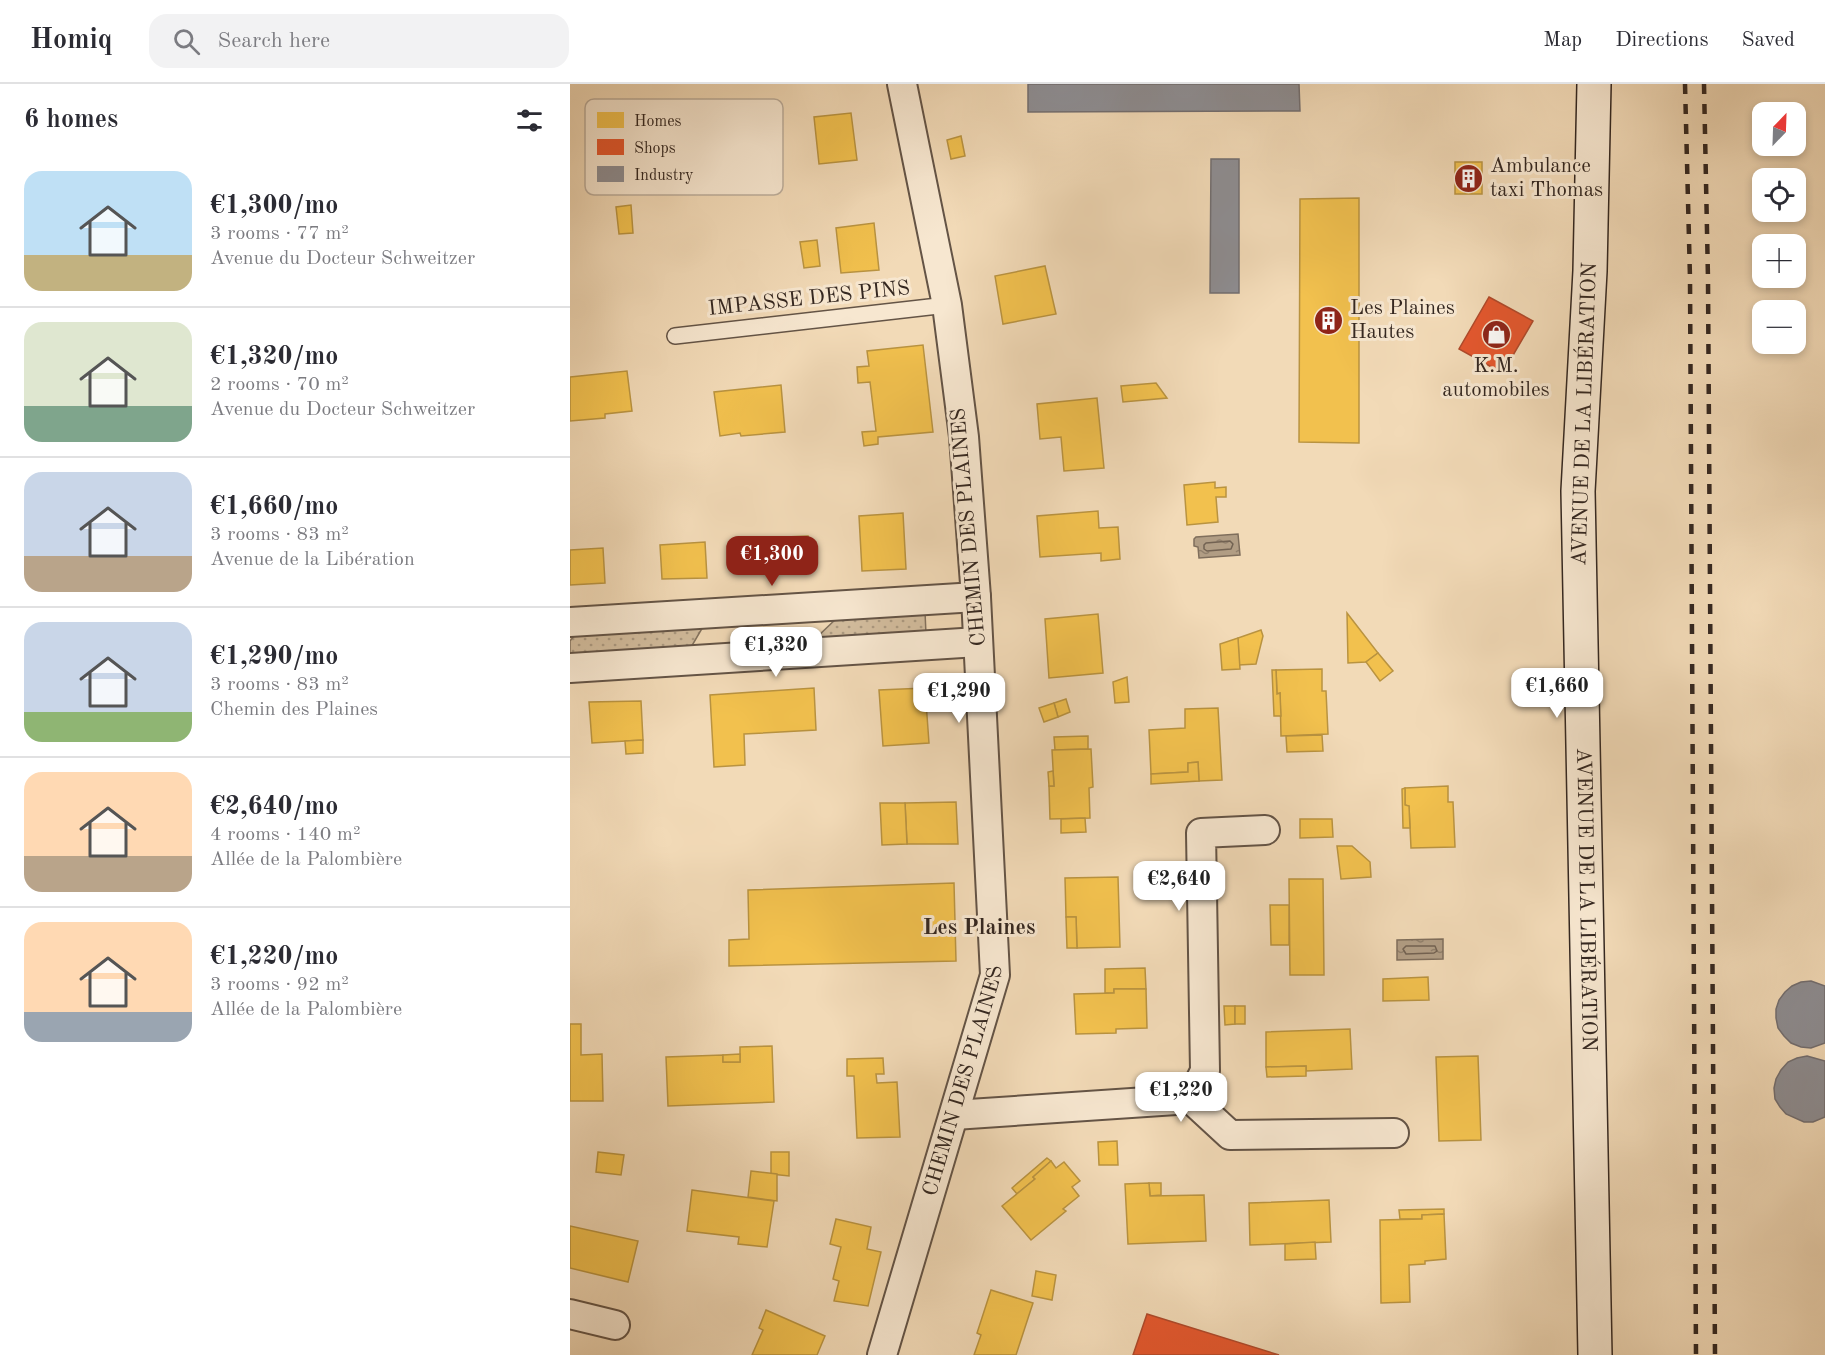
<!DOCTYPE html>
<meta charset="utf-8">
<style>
:root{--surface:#fff;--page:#f2f2f3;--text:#2b2b33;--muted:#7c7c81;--line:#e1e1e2;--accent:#8f2418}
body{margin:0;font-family:"Old Standard TT",serif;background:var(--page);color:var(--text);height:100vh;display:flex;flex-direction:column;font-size:22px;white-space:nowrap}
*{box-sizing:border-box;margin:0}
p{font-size:20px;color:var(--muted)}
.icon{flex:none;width:33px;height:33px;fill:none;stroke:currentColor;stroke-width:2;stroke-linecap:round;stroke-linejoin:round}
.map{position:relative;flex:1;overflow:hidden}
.side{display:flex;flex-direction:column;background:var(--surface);width:570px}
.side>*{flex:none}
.needle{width:39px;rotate:23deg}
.tools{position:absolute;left:1182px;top:18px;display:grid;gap:12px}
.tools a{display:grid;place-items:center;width:54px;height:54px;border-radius:12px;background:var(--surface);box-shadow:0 3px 9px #0003;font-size:30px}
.price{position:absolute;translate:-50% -51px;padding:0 14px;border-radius:12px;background:#fff;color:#222;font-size:20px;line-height:39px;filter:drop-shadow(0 2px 3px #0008)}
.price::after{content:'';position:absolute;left:50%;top:36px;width:18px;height:14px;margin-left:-9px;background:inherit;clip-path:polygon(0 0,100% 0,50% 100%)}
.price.current{background:var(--accent);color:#fff}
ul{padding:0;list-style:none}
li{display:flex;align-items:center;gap:18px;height:150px;padding:0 24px}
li+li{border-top:2px solid var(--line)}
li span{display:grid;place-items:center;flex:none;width:168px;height:120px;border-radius:18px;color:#555}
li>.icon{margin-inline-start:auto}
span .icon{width:72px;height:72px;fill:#fffc;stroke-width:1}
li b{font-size:26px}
h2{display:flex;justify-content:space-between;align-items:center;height:72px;padding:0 24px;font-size:26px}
header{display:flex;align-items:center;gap:36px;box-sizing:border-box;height:84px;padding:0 30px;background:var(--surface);border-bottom:2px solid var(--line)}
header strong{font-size:28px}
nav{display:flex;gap:33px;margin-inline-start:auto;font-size:21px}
.search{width:420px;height:54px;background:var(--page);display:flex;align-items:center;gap:15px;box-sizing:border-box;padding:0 21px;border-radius:18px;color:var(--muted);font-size:22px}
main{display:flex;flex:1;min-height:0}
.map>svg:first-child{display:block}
</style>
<header>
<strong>Homiq</strong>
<div class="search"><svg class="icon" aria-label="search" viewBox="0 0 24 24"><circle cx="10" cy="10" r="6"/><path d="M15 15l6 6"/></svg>Search here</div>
<nav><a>Map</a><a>Directions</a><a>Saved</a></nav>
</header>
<main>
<section class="side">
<h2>6 homes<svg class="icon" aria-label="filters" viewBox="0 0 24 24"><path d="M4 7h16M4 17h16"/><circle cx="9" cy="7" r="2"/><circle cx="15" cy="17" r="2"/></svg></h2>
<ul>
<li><span style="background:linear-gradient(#bfe0f5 70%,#c2b280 0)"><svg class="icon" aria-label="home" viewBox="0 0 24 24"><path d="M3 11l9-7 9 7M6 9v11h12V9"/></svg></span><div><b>€1,300/mo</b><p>3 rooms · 77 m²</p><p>Avenue du Docteur Schweitzer</p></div></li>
<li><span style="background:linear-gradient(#dfe7d0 70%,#7fa58c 0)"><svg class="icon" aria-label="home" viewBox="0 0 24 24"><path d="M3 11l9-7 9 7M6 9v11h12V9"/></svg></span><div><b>€1,320/mo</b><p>2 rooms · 70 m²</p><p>Avenue du Docteur Schweitzer</p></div></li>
<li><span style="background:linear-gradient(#c9d6e8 70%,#b9a48a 0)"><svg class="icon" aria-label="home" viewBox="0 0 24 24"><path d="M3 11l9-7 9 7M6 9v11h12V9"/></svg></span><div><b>€1,660/mo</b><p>3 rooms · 83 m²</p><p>Avenue de la Libération</p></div></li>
<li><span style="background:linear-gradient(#c9d6e8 75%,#8fb573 0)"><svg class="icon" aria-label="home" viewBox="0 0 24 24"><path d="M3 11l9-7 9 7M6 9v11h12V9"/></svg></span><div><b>€1,290/mo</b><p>3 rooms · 83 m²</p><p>Chemin des Plaines</p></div></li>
<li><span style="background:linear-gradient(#ffd9b3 70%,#b9a48a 0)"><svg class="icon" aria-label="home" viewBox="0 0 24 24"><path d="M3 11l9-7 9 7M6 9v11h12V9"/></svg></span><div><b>€2,640/mo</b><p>4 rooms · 140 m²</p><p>Allée de la Palombière</p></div></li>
<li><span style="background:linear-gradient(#ffd9b3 75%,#9aa5b1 0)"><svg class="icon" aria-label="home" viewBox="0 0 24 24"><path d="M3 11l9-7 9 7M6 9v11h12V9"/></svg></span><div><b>€1,220/mo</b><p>3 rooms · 92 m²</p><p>Allée de la Palombière</p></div></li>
</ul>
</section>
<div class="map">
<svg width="1255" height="1271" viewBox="0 0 1255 1271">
<defs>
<pattern id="grass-dots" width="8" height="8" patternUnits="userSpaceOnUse" patternTransform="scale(1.5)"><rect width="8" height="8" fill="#d2bc9d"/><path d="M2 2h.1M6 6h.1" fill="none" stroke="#ab9980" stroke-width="1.8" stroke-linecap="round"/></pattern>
<pattern id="water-ripples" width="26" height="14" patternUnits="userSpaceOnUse" patternTransform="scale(1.5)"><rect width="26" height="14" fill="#b19d84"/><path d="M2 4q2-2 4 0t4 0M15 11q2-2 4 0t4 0" fill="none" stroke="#91806c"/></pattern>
</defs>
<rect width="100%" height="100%" fill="#f2dab7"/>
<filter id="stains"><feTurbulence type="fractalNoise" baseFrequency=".00333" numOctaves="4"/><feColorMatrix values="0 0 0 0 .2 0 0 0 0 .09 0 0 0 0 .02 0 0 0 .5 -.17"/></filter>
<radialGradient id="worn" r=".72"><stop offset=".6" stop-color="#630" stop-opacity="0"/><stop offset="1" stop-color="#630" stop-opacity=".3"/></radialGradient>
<g fill="url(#grass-dots)" stroke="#83725e" stroke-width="1.5">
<path d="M355 528 356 550 244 556 268 533Z"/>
<path d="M134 541 120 565 0 573V557L7 548Z"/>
</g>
<g fill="url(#water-ripples)" stroke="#7f6e5c" stroke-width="1.5">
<path d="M668 450 670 471 629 474 628 463 624 462V455L626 453Z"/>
<path d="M873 855V875L827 876V856Z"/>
</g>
<g fill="#f2c14e" stroke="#b99340" stroke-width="1.5">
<path d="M281 29 287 76 249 80 244 33Z"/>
<path d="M391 52 395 72 381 75 377 56Z"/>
<rect x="885" y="78" width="27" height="32"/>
<path d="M789 114V359L729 358 730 115Z"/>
<path d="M61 121 63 149 49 150 46 123Z"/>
<path d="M304 139 309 186 271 189 266 144Z"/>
<path d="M247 156 250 182 234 184 230 158Z"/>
<path d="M475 182 486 230 433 240 425 192Z"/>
<path d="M353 261 363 348 308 353V360L294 362 292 348 306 347 300 298 288 299 287 283 299 282 297 267Z"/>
<path d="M57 287 62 327 35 330V334L0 337V293Z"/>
<path d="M586 299 597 314 553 318 551 302Z"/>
<path d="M211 301 215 348 171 352 170 349 150 352 144 308Z"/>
<path d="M527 314 534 384 494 387 491 353 470 355 467 320Z"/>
<path d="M645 398V404L656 403V413H646L648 438 617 441 614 401Z"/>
<path d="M528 427 529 444 548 443 550 475 531 477V469L470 473 467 432Z"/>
<path d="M333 429 336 485 292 487 289 432Z"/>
<path d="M238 452 240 488 194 490 192 454Z"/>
<path d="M135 458 137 494 92 495 90 461Z"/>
<path d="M33 464 35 499 0 501V466Z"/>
<path d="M777 529 808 569 796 578 778 579Z"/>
<path d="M528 530 533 589 479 594 475 535Z"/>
<path d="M691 546 693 552 686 580 669 581 668 554Z"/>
<path d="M668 554 670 585 652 586 650 560Z"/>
<path d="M808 569 823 587 810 597 796 578Z"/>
<path d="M752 585V607H756L758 650 711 652 710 609 707 610 706 586Z"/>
<path d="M702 586H706L707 610 710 609 711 632H704Z"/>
<path d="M557 593 559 618 545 619 543 598Z"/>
<path d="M244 604 246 646 174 650 175 681 144 683 140 611Z"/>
<path d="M355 604 359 659 313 662 309 606Z"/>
<path d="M496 615 500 628 488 633 484 619Z"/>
<path d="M71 617 73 656 22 659 19 618Z"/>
<path d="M484 619 488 633 474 638 469 624Z"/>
<path d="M648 624 652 696 629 697 628 678 618 679V688L581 690 579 646 615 644V625Z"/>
<path d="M752 651 753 667 717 668 716 652Z"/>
<path d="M518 652V665L485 666 484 653Z"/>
<path d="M73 656V669L56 670 55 657Z"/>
<path d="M521 665 523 703 519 704 520 734 480 735 479 702H484L482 666Z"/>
<path d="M628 678 629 697 581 700V690L618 688V679Z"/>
<path d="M483 687 484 702H479L478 688Z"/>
<path d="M878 702V718H883L885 763 841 764 839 722 835 721V704Z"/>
<path d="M835 704V721L839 722 840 744H833L832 705Z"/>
<path d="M386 718 388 760H337L335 719Z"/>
<path d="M310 719H335L337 760 312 761Z"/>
<path d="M515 734 516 748 491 749V735Z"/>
<path d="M730 735H762L763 753 730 754Z"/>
<path d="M767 762H782L800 778 801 793 771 795Z"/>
<path d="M548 793 550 863 507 864 506 833H496L495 794Z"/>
<path d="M719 795H753L754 891H720Z"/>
<path d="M384 799 386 877 159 882V856L179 855 178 806Z"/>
<path d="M700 821H719V861H701Z"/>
<path d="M496 833H506L507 864H497Z"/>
<path d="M575 884 576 905H544V909H535V885Z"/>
<path d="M858 893 859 916 813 917V895Z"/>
<path d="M544 905H576L577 944 546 945V949L506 950 504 910 544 909Z"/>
<path d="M654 922H665V940L655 941Z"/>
<rect x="665" y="922" width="10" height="18"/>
<path d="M0 940H11V971L32 970 33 1017H0Z"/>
<path d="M780 945 782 985 736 987V982L696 983V948Z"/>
<path d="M202 962 204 1018 98 1022 96 973 153 971V978H170V963Z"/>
<path d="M170 970V978H153V971Z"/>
<path d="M908 972 911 1056 869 1057 866 973Z"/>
<path d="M313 974 314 990H306L307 999 327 998 330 1053 287 1054 284 992H277V975Z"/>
<path d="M736 982V992L697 993 696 983Z"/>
<path d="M547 1057 548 1081H529L528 1058Z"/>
<path d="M28 1068 54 1071 51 1091 26 1088Z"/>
<path d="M201 1068H219V1092L201 1090Z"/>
<path d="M477 1074 481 1077 463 1093 465 1095 447 1110 442 1104Z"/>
<path d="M481 1077 486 1084 494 1078 510 1097 502 1103 509 1112 493 1125 496 1127 461 1156 432 1122 465 1095 463 1093Z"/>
<path d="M181 1087 207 1090V1117L178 1113Z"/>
<path d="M579 1099H591V1111L580 1112Z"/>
<path d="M579 1099 580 1112 634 1111 636 1157 558 1160 555 1100Z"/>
<path d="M122 1106 204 1117 197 1163 168 1160 169 1153 117 1147Z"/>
<path d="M759 1116 761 1158 680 1161 679 1119Z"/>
<path d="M874 1125V1130L852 1131V1135H830L829 1126Z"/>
<path d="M874 1130 876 1175 855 1177V1180L839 1181 840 1218 811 1219 810 1136 852 1135V1131Z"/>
<path d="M266 1135 301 1143 297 1165 311 1168 298 1222 264 1217 269 1197 263 1195 271 1163 260 1160Z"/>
<path d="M0 1142 68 1157 58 1198 0 1184Z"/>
<path d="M745 1158 746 1175 715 1176V1160Z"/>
<path d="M466 1187 486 1191 482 1216 462 1212Z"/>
<path d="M421 1206 463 1219 446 1271H404L411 1251 407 1249Z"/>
<path d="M196 1226 255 1252 247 1271H182L193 1246 189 1244Z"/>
</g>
<g fill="#e4572e" stroke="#af492a" stroke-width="1.5">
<path d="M919 213 963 237 935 285H925L889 265Z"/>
<path d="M577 1230 709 1271H563Z"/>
</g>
<g fill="#8d8d92" stroke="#726e70" stroke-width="1.5">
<path d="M458 0H729L730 27 458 28Z"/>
<path d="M641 75H669V209H640Z"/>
<path d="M1241 897 1255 902V959L1241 964 1231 963 1221 959 1214 952 1208 944 1206 934V925L1209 916 1215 908 1222 902 1231 898Z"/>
<path d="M1237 972 1255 977V1033L1243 1038H1234L1216 1030 1210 1023 1205 1015 1204 1004 1206 995 1211 986 1218 978 1227 974Z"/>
</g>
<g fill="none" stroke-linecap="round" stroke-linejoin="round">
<g stroke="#726252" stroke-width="1.5">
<path d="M660 457 663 460 661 465 637 467 634 465V461L636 459Z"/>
<path d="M836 862H865L867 867 864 869 836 870 833 865Z"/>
</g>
<defs>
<path id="lane" d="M105 252 377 221"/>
<g id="street">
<path d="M0 538 406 513"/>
<path d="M0 584 408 558"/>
<path d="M621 1015 635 987 631 749 695 746"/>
<path d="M384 1031 621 1015 660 1051 824 1049"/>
<path d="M0 1230 45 1241"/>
<path id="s1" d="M312 1271 425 891 406 513 394 353 377 221 332 0"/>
</g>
<g id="secondary">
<path id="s2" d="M1024 0 1020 187 1008 407 1025 1271"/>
</g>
</defs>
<use href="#lane" stroke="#645446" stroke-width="18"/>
<use href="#street" stroke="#645446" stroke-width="32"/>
<use href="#secondary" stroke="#342720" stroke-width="36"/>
<use href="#lane" stroke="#f7e7d0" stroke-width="15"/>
<use href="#street" stroke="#f7e7d0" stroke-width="28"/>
<use href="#secondary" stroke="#f7e7d0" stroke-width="33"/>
<g stroke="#342720" stroke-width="4.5" stroke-dasharray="10 10" stroke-linecap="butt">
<path d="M1115 0 1120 194 1126 1271"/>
<path d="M1134 0 1138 195 1145 1271"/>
</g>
</g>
<defs>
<symbol id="building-disc" viewBox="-11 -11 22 22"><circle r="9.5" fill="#8f2418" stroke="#f7e7d0"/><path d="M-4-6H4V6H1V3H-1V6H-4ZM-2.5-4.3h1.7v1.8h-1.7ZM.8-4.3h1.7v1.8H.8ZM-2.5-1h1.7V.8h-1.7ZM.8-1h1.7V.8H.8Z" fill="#fff"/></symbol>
<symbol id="shop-disc" viewBox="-11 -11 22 22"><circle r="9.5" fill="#8f2418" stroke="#f7e7d0"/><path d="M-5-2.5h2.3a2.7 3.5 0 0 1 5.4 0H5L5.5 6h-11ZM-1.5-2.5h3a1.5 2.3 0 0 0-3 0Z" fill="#fff"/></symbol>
</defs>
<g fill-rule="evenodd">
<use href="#building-disc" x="882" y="78" width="33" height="33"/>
<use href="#building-disc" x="742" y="220" width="33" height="33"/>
<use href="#shop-disc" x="910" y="234" width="33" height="33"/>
</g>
<g text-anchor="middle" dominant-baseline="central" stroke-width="6" stroke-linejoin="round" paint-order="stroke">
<g font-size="21" fill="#342720" stroke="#f7e7d0" text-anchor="start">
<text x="920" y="82">Ambulance<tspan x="920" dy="24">taxi Thomas</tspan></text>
<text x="780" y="224">Les Plaines<tspan x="780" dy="24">Hautes</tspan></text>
<text x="926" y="282" text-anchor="middle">K.M.<tspan x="926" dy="24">automobiles</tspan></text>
</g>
<g font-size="21" fill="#342720" stroke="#f7e7d0">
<text transform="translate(239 215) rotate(-6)">IMPASSE DES PINS</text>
<text transform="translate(1015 330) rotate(-88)">AVENUE DE LA LIBÉRATION</text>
<text transform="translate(399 443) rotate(-95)">CHEMIN DES PLAINES</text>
<text stroke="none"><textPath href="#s2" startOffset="816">AVENUE DE LA LIBÉRATION</textPath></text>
<text stroke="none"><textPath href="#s1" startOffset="286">CHEMIN DES PLAINES</textPath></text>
</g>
<g font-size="22" font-weight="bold" fill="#342720" stroke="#f7e7d0">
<text x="409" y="844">Les Plaines</text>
</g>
</g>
<rect x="15" y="15" width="198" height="96" rx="9" fill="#f7e7d0" stroke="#bcad9b" stroke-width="1.5"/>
<rect x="27" y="28" width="27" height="16" fill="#f2c14e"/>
<rect x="27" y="55" width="27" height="16" fill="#e4572e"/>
<rect x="27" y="82" width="27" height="16" fill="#8d8d92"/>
<g font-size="16" fill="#342720">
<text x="64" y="42">Homes</text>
<text x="64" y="69">Shops</text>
<text x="64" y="96">Industry</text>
</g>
<rect width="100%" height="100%" filter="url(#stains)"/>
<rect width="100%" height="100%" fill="url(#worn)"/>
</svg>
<div class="tools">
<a><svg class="needle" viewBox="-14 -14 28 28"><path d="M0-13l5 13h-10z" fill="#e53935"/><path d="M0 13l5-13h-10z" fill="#7c7c81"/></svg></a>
<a><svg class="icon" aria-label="locate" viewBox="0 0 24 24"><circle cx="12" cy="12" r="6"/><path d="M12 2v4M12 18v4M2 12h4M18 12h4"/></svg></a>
<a>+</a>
<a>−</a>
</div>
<b class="price current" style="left:202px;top:503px">€1,300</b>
<b class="price" style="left:206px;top:594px">€1,320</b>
<b class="price" style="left:987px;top:635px">€1,660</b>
<b class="price" style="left:389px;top:640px">€1,290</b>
<b class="price" style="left:609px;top:828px">€2,640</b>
<b class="price" style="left:611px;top:1039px">€1,220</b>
</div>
</main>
